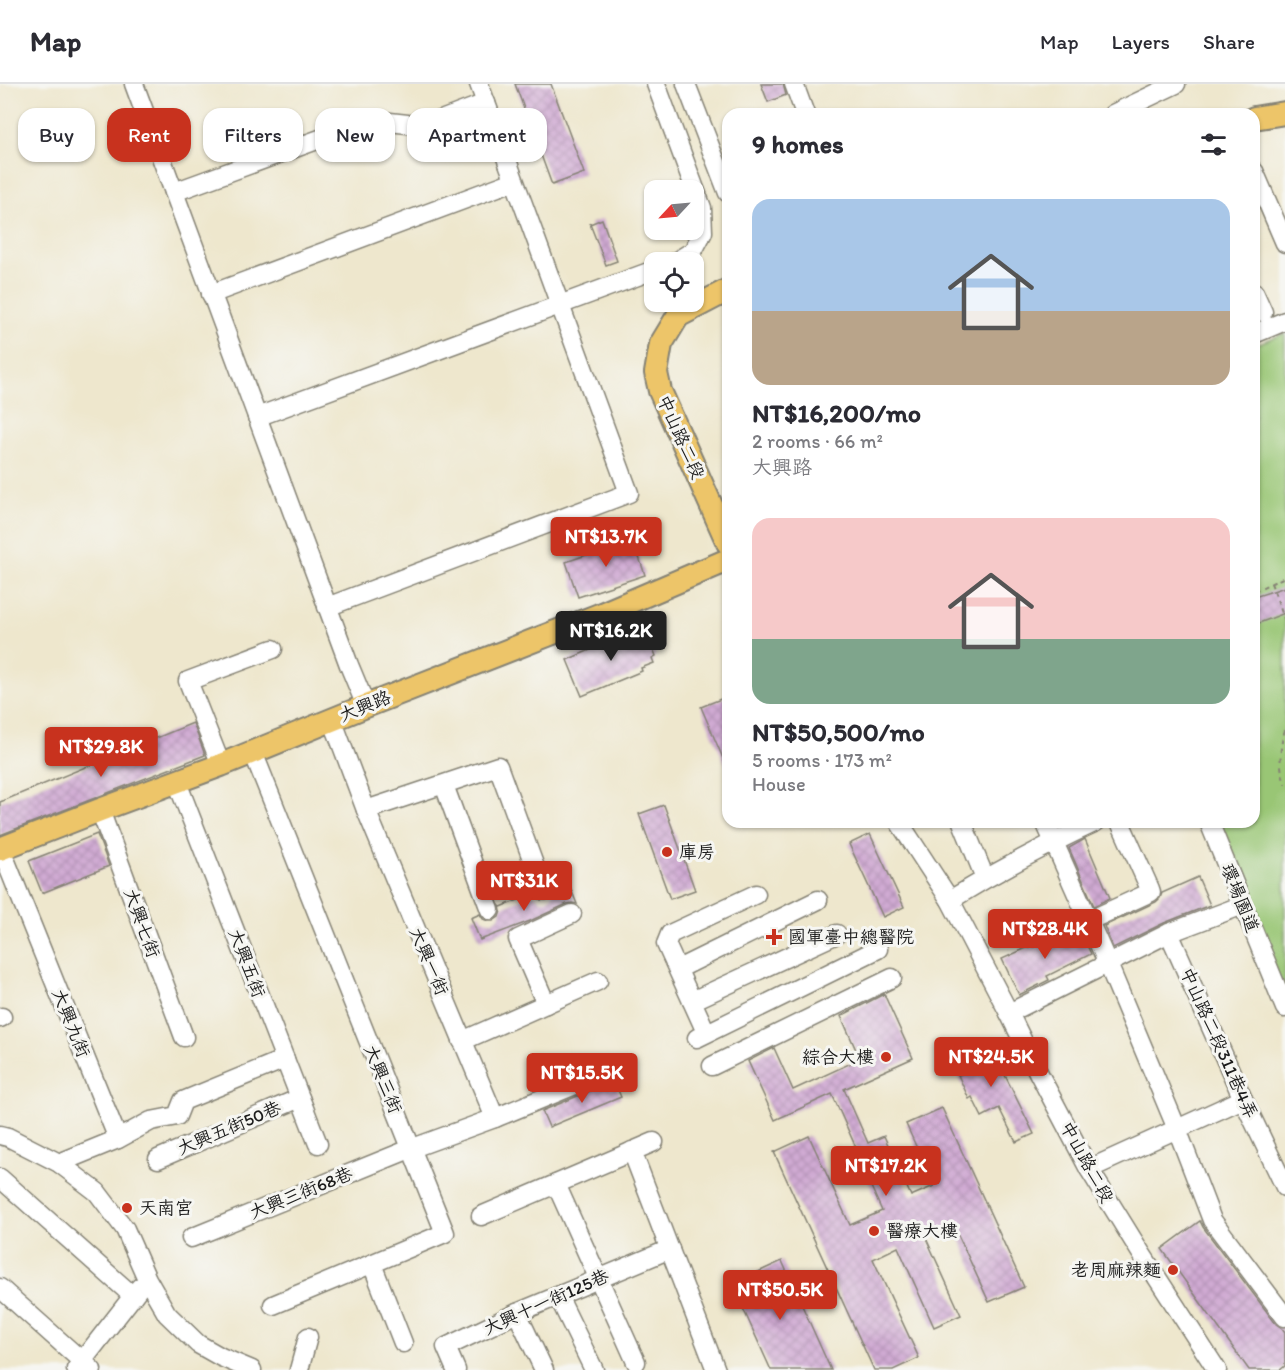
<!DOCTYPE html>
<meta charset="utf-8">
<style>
:root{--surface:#fff;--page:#f7f7f7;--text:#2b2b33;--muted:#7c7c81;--line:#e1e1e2;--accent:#c8321e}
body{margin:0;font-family:Itim,"LXGW WenKai TC",sans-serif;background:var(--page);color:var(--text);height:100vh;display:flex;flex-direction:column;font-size:22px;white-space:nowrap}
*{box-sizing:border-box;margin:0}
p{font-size:20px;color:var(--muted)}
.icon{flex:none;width:33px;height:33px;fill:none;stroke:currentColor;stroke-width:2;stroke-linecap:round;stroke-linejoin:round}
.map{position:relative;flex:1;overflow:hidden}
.panel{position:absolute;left:722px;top:24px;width:538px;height:720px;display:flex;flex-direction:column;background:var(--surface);border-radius:18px;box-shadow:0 2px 4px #0004}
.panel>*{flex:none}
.hud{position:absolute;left:18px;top:24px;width:570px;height:54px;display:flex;gap:12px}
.needle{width:39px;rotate:244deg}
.controls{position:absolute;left:644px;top:96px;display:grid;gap:12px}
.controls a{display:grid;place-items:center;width:60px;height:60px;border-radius:12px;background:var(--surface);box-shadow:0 2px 4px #0004;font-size:30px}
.price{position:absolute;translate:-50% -51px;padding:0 14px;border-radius:6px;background:var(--accent);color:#fff;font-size:20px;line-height:39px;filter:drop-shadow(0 2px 3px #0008)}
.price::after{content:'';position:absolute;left:50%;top:36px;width:18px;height:14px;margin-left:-9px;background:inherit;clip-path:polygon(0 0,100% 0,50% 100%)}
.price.selected{background:#222;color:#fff}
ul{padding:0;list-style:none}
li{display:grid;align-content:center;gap:12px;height:318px;padding:0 30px}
li span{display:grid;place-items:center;height:186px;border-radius:18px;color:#555}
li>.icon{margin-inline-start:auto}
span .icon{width:108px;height:108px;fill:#fffc;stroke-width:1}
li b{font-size:26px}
h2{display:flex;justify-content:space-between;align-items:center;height:72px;padding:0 30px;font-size:26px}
.pill{padding:0 21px;border-radius:18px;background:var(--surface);box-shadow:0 2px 4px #0004;font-size:21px;line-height:54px}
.pill.selected{background:var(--accent);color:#fff}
header{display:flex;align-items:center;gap:36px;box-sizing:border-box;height:84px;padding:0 30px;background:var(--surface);border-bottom:2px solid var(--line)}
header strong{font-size:28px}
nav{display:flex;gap:33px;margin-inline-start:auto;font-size:21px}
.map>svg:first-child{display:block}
</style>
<header>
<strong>Map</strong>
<nav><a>Map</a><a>Layers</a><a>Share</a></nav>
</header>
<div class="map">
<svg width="1285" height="1286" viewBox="0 0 1285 1286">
<defs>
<pattern id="building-cross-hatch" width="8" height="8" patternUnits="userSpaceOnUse" patternTransform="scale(1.5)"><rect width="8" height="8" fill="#d0aad3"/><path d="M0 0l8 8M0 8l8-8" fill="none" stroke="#b292b5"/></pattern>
</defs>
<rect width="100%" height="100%" fill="#f6f6f2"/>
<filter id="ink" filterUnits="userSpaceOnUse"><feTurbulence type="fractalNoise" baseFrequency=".0167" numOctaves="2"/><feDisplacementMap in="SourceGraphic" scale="12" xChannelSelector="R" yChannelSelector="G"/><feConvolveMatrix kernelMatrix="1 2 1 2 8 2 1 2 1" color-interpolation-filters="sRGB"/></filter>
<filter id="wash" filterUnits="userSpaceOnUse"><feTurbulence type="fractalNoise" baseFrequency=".008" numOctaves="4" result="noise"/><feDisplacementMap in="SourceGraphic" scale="24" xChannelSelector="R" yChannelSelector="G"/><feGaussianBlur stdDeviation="1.35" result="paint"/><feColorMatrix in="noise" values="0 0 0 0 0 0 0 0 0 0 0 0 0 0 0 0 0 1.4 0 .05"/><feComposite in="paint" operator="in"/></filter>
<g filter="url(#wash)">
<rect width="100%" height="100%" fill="#eee7cd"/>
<path fill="#99c674" stroke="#5a7148" stroke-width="1.5" d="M1285 249V912L1213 738H1254V261Z"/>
<g id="blocks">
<g fill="url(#building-cross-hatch)">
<path d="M515 0H551L584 89 552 101Z"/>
<path d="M761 0H783L786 11 768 18Z"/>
<path d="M602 135 617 177 606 181 590 140Z"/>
<path d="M633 455 645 491 578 513 566 478Z"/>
<path d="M1285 503V529L1254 541V513Z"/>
<path d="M646 548 656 572 652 574 654 579 641 584 642 587 582 612 567 576 627 550 629 555Z"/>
<path d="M728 612V686L701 623Z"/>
<path d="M193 639 205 671 0 751V718Z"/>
<path d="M664 721 695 806 670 815 639 730Z"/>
<path d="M97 750 109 782 42 809 29 777Z"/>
<path d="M870 750 904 823 883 833 849 760Z"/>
<path d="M1085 755 1110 814 1094 822 1069 764Z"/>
<path d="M1198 793 1210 821 1164 839 1113 864 1104 842 1156 818 1160 814 1162 809Z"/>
<path d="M568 798 577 820 572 819 567 820 530 837 480 856 471 834 480 830 483 835 488 837H493L499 833 501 827 500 822 501 823 533 810 541 816H546L552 812 554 804Z"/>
<path d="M1078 843 1091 870 1047 892 1049 896 1019 911 1002 875 1033 861 1034 863Z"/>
<path d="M884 910 913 974 844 1005 868 1059 884 1052 911 1112 934 1102 906 1040 942 1024 1024 1203 989 1218 953 1140 925 1152 961 1231 934 1243 898 1163 873 1175 919 1274 893 1286H874L774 1068 809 1052 850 1141 882 1127 855 1067 857 1066 832 1010 775 1036 748 977 774 964 793 1006 860 975 841 932Z"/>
<path d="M979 956 987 973 994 969 1034 1050 1016 1058 999 1024 982 1033 972 1013 969 1015 958 991 963 989 953 969Z"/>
<path d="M614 997 621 1013 549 1043 542 1027Z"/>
<path d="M1200 1137 1203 1143 1276 1240 1282 1244 1285 1248V1282L1280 1286H1249L1162 1165Z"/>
<path d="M782 1177 818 1257 831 1286H771L732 1200Z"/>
</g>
</g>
</g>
<g filter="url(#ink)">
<use href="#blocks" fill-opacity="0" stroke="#858274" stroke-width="1.5"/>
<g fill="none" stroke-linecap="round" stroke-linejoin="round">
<defs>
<g id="minor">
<path d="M134 0 349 581 366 622"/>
<path d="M656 0 702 124 703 148 693 167 675 178"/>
<path d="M686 0 728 109"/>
<path d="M794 0 805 30"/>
<path d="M1113 30 1176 0"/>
<path d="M1254 87 1285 159"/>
<path d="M174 108 372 36 425 42 486 19"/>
<path d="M1254 208 1263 228"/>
<path d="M211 210 514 97"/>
<path d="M1254 250 1285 237"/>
<path d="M257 333 654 186"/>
<path d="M327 523 629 409 479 0"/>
<path d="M253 668 445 1149 273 1221"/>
<path d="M221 681 188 597 273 565"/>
<path d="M177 698 318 1060"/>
<path d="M444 701 490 826"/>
<path d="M100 726 184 953"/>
<path d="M366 726 498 682 543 805"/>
<path d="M899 738 950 816 1009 929 1038 988 1089 1085 1141 1169 1217 1286"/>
<path d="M962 738 985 794"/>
<path d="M1045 738 1108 880 1177 1045 1212 1136 1285 1233"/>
<path d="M1209 738 1285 924"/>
<path d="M1 765 118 1055 59 1079"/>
<path d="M950 816C997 787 1046 761 1096 738"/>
<path d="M1088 837 1151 808 1150 805 1120 738"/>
<path d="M1169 849 1243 1015 1285 1103"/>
<path d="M678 885 818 816"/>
<path d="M692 917 837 850"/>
<path d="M546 920 518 855 572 830"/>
<path d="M1009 929 1169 849 1243 821"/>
<path d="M0 934 2 933"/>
<path d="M706 948 666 860 670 850 756 810"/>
<path d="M697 954 878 865"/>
<path d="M462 957 598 897"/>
<path d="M712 982 892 894"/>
<path d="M495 1034 621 982"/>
<path d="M0 1051 8 1053 59 1079 97 1108 125 1145 147 1195 167 1230 198 1260 221 1273 252 1286"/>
<path d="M118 1055 151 1037 177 1032 183 1017 285 975"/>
<path d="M632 1067 716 1286"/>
<path d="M158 1075 300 1014"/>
<path d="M1089 1085 1243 1015"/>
<path d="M0 1094 133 1212"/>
<path d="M556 1100 636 1278"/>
<path d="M481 1132 654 1058"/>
<path d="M191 1154 410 1065 495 1034 366 726 332 635"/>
<path d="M372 1180 403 1259"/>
<path d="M0 1204 92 1286"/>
<path d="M558 1212 594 1286"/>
<path d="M517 1229 544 1286"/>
<path d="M76 1285 140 1203"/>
<path d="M299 1286 308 1253"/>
<path d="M456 1286 446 1263 517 1229 670 1165"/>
</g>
<g id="major">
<path d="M1254 34 1285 29"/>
<path d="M728 206 678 232 661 260 656 289 660 307 728 459"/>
<path d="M0 765 100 726 221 681 366 622 599 531 728 476"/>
</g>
</defs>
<use href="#minor" stroke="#858274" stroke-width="21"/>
<use href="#major" stroke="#858274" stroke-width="26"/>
<g stroke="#858274" stroke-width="2" stroke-dasharray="4.5 4.5" stroke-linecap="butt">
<path d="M1271 499 1285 537"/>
<path d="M1254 507 1285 493"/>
<path d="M1285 646C1279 665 1279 681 1285 700"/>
</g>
<use href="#minor" stroke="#fff" stroke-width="18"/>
<use href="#major" stroke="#edc569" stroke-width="22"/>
</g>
</g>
<g fill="#c8321e" stroke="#f6f6f2" stroke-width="2">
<circle cx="667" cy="768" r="6"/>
<path d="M771 844h6v6h6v6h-6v6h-6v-6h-6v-6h6z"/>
<circle cx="886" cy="973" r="6"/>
<circle cx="127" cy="1124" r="6"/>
<circle cx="874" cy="1147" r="6"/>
<circle cx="1173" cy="1186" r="6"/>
</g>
<g text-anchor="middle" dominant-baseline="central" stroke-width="6" stroke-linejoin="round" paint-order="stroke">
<g font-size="18" fill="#1c1c1c" stroke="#f6f6f2">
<text transform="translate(681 353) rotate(66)">中山路二段</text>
<text transform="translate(365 622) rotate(-22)">大興路</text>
<text transform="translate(1240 814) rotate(68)">環場園道</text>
<text transform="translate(142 839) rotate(70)">大興七街</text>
<text transform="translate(429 877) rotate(67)">大興一街</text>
<text transform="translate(247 879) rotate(69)">大興五街</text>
<text transform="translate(71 939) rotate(68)">大興九街</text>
<text transform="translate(1219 959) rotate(66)">中山路二段311巷4弄</text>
<text transform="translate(383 995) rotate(68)">大興三街</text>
<text transform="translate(229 1044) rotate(-23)">大興五街50巷</text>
<text transform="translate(1087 1078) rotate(61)">中山路二段</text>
<text transform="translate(301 1109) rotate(-22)">大興三街68巷</text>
<text transform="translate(546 1218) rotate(-24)">大興十一街125巷</text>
</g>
<g font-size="18" fill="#1c1c1c" stroke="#f6f6f2" text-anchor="start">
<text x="679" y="768">庫房</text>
<text x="788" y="853">國軍臺中總醫院</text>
<text x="874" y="973" text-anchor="end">綜合大樓</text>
<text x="139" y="1124">天南宮</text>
<text x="886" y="1147">醫療大樓</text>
<text x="1161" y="1186" text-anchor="end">老周麻辣麵</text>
</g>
</g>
</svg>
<div class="controls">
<a><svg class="needle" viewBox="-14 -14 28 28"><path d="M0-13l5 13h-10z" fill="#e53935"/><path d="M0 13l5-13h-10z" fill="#7c7c81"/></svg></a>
<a><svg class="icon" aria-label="locate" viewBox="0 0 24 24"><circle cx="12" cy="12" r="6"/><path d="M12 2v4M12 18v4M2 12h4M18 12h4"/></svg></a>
</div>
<b class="price" style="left:606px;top:484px">NT$13.7K</b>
<b class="price selected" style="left:611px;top:578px">NT$16.2K</b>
<b class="price" style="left:101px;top:694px">NT$29.8K</b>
<b class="price" style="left:524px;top:828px">NT$31K</b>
<b class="price" style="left:1045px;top:876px">NT$28.4K</b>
<b class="price" style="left:991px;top:1004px">NT$24.5K</b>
<b class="price" style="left:582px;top:1020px">NT$15.5K</b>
<b class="price" style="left:886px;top:1113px">NT$17.2K</b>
<b class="price" style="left:780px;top:1237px">NT$50.5K</b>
<div class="hud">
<a class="pill">Buy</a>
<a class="pill selected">Rent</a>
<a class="pill">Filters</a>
<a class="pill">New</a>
<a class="pill">Apartment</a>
</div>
<section class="panel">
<h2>9 homes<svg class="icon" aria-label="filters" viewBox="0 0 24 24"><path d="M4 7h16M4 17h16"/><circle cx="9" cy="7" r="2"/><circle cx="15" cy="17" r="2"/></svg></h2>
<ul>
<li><span style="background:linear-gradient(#a9c7e8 60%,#b9a48a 0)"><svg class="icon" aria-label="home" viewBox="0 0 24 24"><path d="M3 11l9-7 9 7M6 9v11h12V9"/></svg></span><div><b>NT$16,200/mo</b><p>2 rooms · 66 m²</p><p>大興路</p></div></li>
<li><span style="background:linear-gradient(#f6c9c9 65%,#7fa58c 0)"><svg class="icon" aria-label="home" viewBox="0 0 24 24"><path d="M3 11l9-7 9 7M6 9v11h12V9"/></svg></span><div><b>NT$50,500/mo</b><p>5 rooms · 173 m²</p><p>House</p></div></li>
</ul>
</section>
</div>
